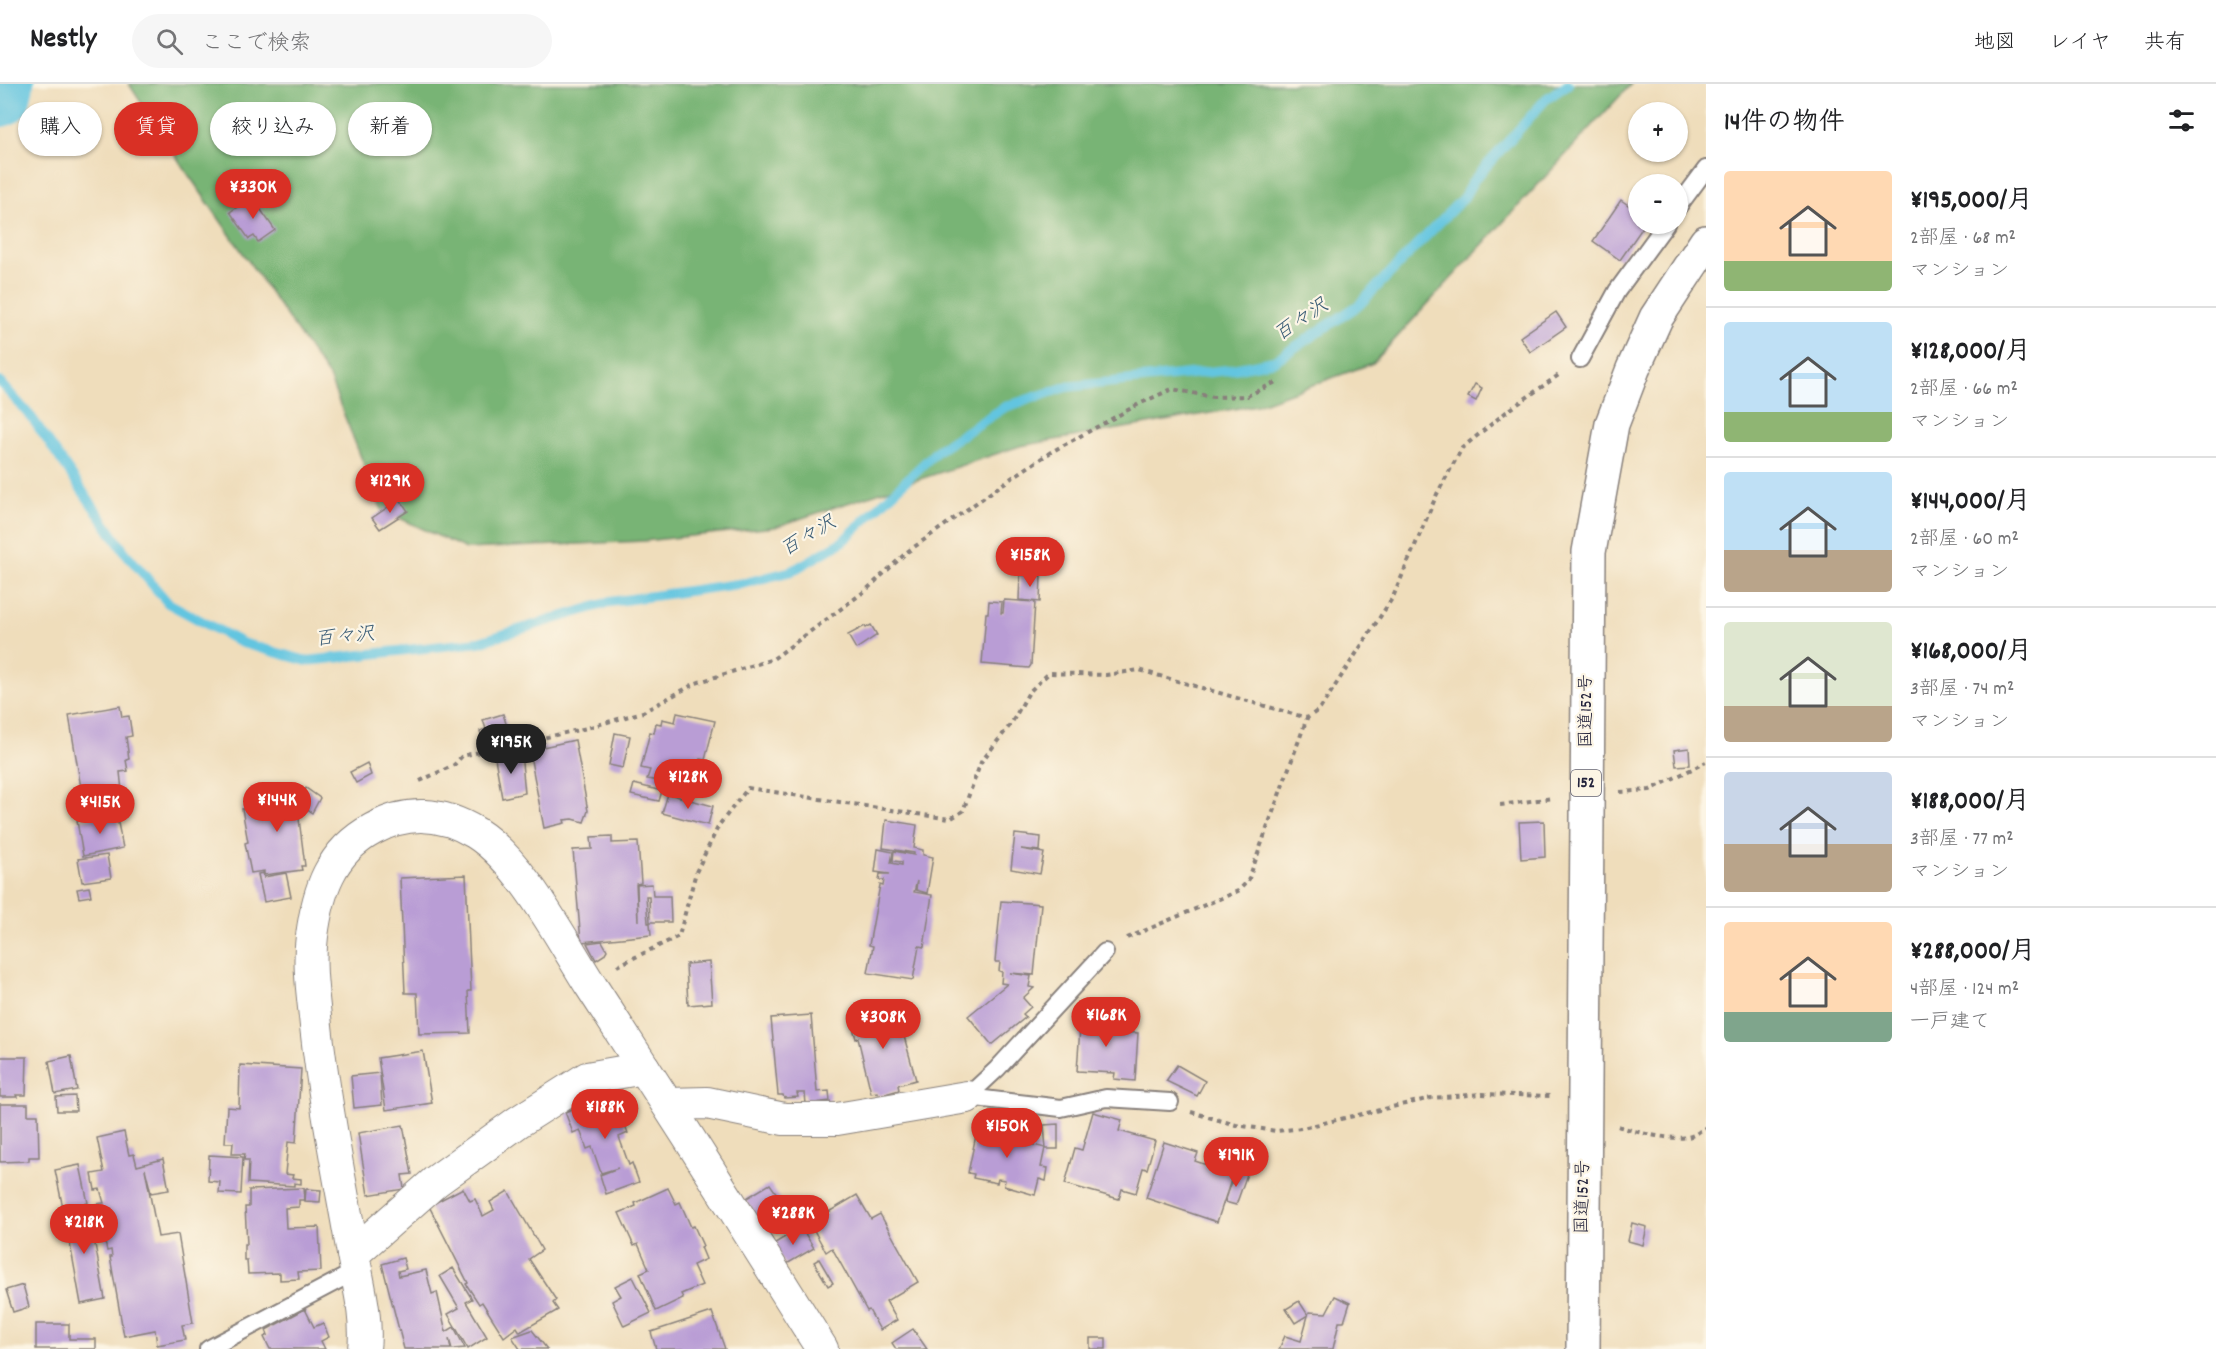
<!DOCTYPE html>
<html lang="ja">
<meta charset="utf-8">
<style>
:root{--surface:#fff;--page:#f6f6f6;--text:#202124;--muted:#757577;--line:#e0e0e0;--accent:#d93025}
body{margin:0;font-family:Dekko,"Klee One",sans-serif;background:var(--page);color:var(--text);height:100vh;display:flex;flex-direction:column;font-size:22px;white-space:nowrap}
*{box-sizing:border-box;margin:0}
p{font-size:20px;color:var(--muted)}
.icon{flex:none;width:33px;height:33px;fill:none;stroke:currentColor;stroke-width:2;stroke-linecap:round;stroke-linejoin:round}
.map{position:relative;flex:1;overflow:hidden}
.details{display:flex;flex-direction:column;background:var(--surface);width:510px}
.details>*{flex:none}
.guide{position:absolute;left:18px;top:18px;width:570px;height:54px;display:flex;gap:12px}
.controls{position:absolute;left:1628px;top:18px;display:grid;gap:12px}
.controls a{display:grid;place-items:center;width:60px;height:60px;border-radius:50%;background:var(--surface);box-shadow:0 2px 4px #0004;font-size:30px}
.price{position:absolute;translate:-50% -51px;padding:0 14px;border-radius:21px;background:var(--accent);color:#fff;font-size:20px;line-height:39px;filter:drop-shadow(0 2px 3px #0008)}
.price::after{content:'';position:absolute;left:50%;top:36px;width:18px;height:14px;margin-left:-9px;background:inherit;clip-path:polygon(0 0,100% 0,50% 100%)}
.price.current{background:#222;color:#fff}
ul{padding:0;list-style:none}
li{display:flex;align-items:center;gap:18px;height:150px;padding:0 18px}
li+li{border-top:2px solid var(--line)}
li span{display:grid;place-items:center;flex:none;width:168px;height:120px;border-radius:6px;color:#555}
li>.icon{margin-inline-start:auto}
span .icon{width:72px;height:72px;fill:#fffc;stroke-width:1}
li b{font-size:26px}
h2{display:flex;justify-content:space-between;align-items:center;height:72px;padding:0 18px;font-size:26px}
.pill{padding:0 21px;border-radius:27px;background:var(--surface);box-shadow:0 2px 4px #0004;font-size:21px;line-height:54px}
.pill.current{background:var(--accent);color:#fff}
header{display:flex;align-items:center;gap:36px;box-sizing:border-box;height:84px;padding:0 30px;background:var(--surface);border-bottom:2px solid var(--line)}
header strong{font-size:28px}
nav{display:flex;gap:33px;margin-inline-start:auto;font-size:21px}
.search{width:420px;height:54px;background:var(--page);display:flex;align-items:center;gap:15px;box-sizing:border-box;padding:0 21px;border-radius:33px;color:var(--muted);font-size:22px}
main{display:flex;flex:1;min-height:0}
.map>svg:first-child{display:block}
</style>
<header>
<strong>Nestly</strong>
<div class="search"><svg class="icon" aria-label="search" viewBox="0 0 24 24"><circle cx="10" cy="10" r="6"/><path d="M15 15l6 6"/></svg>ここで検索</div>
<nav><a>地図</a><a>レイヤ</a><a>共有</a></nav>
</header>
<main>
<div class="map">
<svg width="1706" height="1265" viewBox="0 0 1706 1265">
<rect width="100%" height="100%" fill="#fcf5e5"/>
<filter id="ink" filterUnits="userSpaceOnUse"><feTurbulence type="fractalNoise" baseFrequency=".0167" numOctaves="2"/><feDisplacementMap in="SourceGraphic" scale="12" xChannelSelector="R" yChannelSelector="G"/><feConvolveMatrix kernelMatrix="1 2 1 2 8 2 1 2 1" color-interpolation-filters="sRGB"/></filter>
<filter id="wash" filterUnits="userSpaceOnUse"><feTurbulence type="fractalNoise" baseFrequency=".008" numOctaves="4" result="noise"/><feDisplacementMap in="SourceGraphic" scale="24" xChannelSelector="R" yChannelSelector="G"/><feGaussianBlur stdDeviation="1.35" result="paint"/><feColorMatrix in="noise" values="0 0 0 0 0 0 0 0 0 0 0 0 0 0 0 0 0 1.4 0 .05"/><feComposite in="paint" operator="in"/></filter>
<g filter="url(#wash)">
<rect width="100%" height="100%" fill="#efddbb"/>
<path fill="#78b474" stroke="#4d6b58" stroke-width="1.5" d="M129 0H1631L1373 279 1257 321 1020 362 775 443 644 457 466 465 382 426 329 293 181 80Z"/>
<g fill="none" stroke-linecap="round" stroke-linejoin="round">
<path stroke="#62c5e0" stroke-width="10" d="M0 298 32 334 124 467 168 519 242 559 307 577 479 558 610 518 745 499 792 487 842 458 938 366 1005 323 1066 303 1228 286 1274 277 1359 221 1464 113 1473 97 1546 15 1568 0"/>
<path stroke="#62c5e0" stroke-width="62" d="M0 12 3 0"/>
</g>
<g id="blocks">
<g fill="#b99dd5">
<path d="M252 113 275 146 258 158 254 152 249 155 230 128Z"/>
<path d="M1621 116 1638 128V140H1645L1620 176 1593 157Z"/>
<path d="M1556 228 1566 243 1530 268 1520 253Z"/>
<path d="M1475 300 1482 304 1476 317 1468 313Z"/>
<path d="M400 415 408 427 380 445 372 434Z"/>
<path d="M1046 470 1060 471 1059 485 1046 484Z"/>
<path d="M1020 491 1041 492 1040 518 1019 516Z"/>
<path d="M1004 516 1035 518 1031 581 1029 584 982 580 986 529H988L989 517 1002 518 1001 529H1003Z"/>
<path d="M871 541 877 551 856 565 848 551 865 542 866 544Z"/>
<path d="M120 622 122 633 129 632 132 652 126 653 129 675 126 676 128 687 120 688 123 716 116 717 117 724 85 728 69 631Z"/>
<path d="M677 629 715 637 705 676 700 675 692 709 658 701 659 697 647 695 650 686 641 684 650 648 654 649 656 639 661 640 662 635 675 638Z"/>
<path d="M503 630 510 652 484 660 480 647 486 645 483 636Z"/>
<path d="M615 649 630 652 623 684 609 681Z"/>
<path d="M575 656 588 727 584 738 573 735 564 736 565 739 544 744 529 666Z"/>
<path d="M1689 664 1690 681 1676 682 1674 666Z"/>
<path d="M521 669 525 709 502 714 495 674Z"/>
<path d="M367 679 371 691 356 699 350 688Z"/>
<path d="M634 700 662 707 659 717 631 711Z"/>
<path d="M288 702 292 718 297 719 306 704 320 714 312 729 297 719 305 782H301L302 786 264 791V787L251 789 245 759 248 758 242 725 258 723 256 718 277 714 275 705Z"/>
<path d="M668 710 713 722 708 741 662 729Z"/>
<path d="M116 729 123 764 83 772 77 737Z"/>
<path d="M886 736 917 741 914 764 923 766V771L933 773 927 809 916 806 917 797 914 808 932 811 924 863 919 862 913 896 868 889 873 862 869 861 880 801 883 802 884 796H879L880 790H890L875 788 878 765 893 768 891 779 902 781V778L893 777 894 767 914 771V769L883 764Z"/>
<path d="M1544 737 1545 773 1521 775 1519 738Z"/>
<path d="M1015 750 1041 753 1040 767 1021 765 1044 769 1040 790 1011 785Z"/>
<path d="M612 752V759L638 758 641 799 636 800 638 837 637 801 652 800 653 812H670L671 838H650L649 812H646L648 839H650L651 851 581 858 573 766 592 765 591 753Z"/>
<path d="M107 771 111 794 82 798 78 775Z"/>
<path d="M263 789 264 795V793L286 789 291 813 264 818 258 790Z"/>
<path d="M466 791 471 907H468L470 949 419 950 417 909H405L400 794Z"/>
<path d="M89 803 91 812 79 814 77 805Z"/>
<path d="M1001 817 1041 820 1034 891 1010 889 1031 892 1029 903 1034 904 1023 914 1031 923 1023 930 1026 933 992 961 968 932 1007 900 1001 899 1002 888 999 887 1000 878H995Z"/>
<path d="M602 857 607 866 604 871 596 876 587 859Z"/>
<path d="M709 878 712 919 688 921 686 880Z"/>
<path d="M891 921 898 946 902 945 916 996 898 1001 899 1006 878 1012 877 1008 871 1009 858 954 856 955 850 932Z"/>
<path d="M1081 929 1109 931 1108 947 1138 949 1135 997 1114 995 1115 989 1077 987Z"/>
<path d="M811 931 817 1008 829 1007 830 1017 806 1020 805 1009H797L798 1013 784 1014 783 1011H778L771 934Z"/>
<path d="M423 967 432 1019 386 1026 378 974Z"/>
<path d="M71 972 77 1006 55 1010 49 977Z"/>
<path d="M0 973H27L26 1011H16L17 1013H0Z"/>
<path d="M240 981 301 985 296 1059 288 1058 285 1090 293 1091 292 1094 301 1095V1100L294 1099V1102L248 1099 249 1076H244L245 1070H232L233 1059H225L227 1023 239 1024Z"/>
<path d="M1177 981 1205 997 1197 1012 1166 997Z"/>
<path d="M380 989 382 1021 354 1024 351 992Z"/>
<path d="M613 1009 628 1049 619 1053 629 1081 632 1079 639 1098 606 1110 600 1091 618 1084 601 1089 592 1063 587 1065 580 1046 573 1049 565 1028Z"/>
<path d="M75 1012 76 1027H57L56 1013Z"/>
<path d="M0 1020H28V1031H38L39 1073H29V1077L0 1078Z"/>
<path d="M1093 1028 1122 1036 1119 1047 1155 1057 1147 1085 1143 1084 1136 1109 1122 1105 1119 1115 1065 1100 1075 1064 1082 1066Z"/>
<path d="M979 1037 1017 1045 1015 1056 1045 1064 1041 1083 1048 1084 1046 1097 1039 1095 1035 1111 1004 1102 1005 1096 998 1095 997 1099 973 1094 974 1090 968 1089Z"/>
<path d="M1058 1040V1065H1046L1044 1041Z"/>
<path d="M403 1041 412 1090 402 1091 404 1105 368 1111 358 1049Z"/>
<path d="M124 1048 129 1071 134 1070 137 1082 163 1075 169 1106 151 1109 145 1085 158 1153 178 1150 193 1239 182 1241 185 1256 157 1261 155 1246 124 1252 110 1173H112L111 1166 107 1167 104 1153H109L107 1144 102 1145 96 1120 104 1119 100 1105 95 1106 92 1090 104 1088 97 1054Z"/>
<path d="M1164 1058 1198 1069 1195 1077 1233 1090 1217 1138 1146 1114Z"/>
<path d="M209 1071 243 1073 241 1110 219 1109 220 1098 208 1097Z"/>
<path d="M80 1081 88 1119 63 1124 55 1086Z"/>
<path d="M1236 1086 1247 1090 1236 1121 1225 1118Z"/>
<path d="M770 1100 779 1113 782 1127 765 1147 745 1115Z"/>
<path d="M304 1104 305 1116H299V1123L285 1124 286 1144 319 1143 321 1187 298 1188 299 1195 280 1196V1189L248 1190 247 1176H244V1160H247L245 1123H249V1106Z"/>
<path d="M463 1104 470 1117 475 1115 483 1132 494 1126 490 1118 508 1107 542 1166 529 1175 556 1216 553 1219 558 1226 520 1248 517 1243 504 1253 482 1218 479 1220 466 1200 468 1199 429 1122Z"/>
<path d="M668 1104 676 1120 680 1118 691 1143 694 1142 703 1162 701 1163 706 1175 693 1181 702 1201 681 1210 683 1214 656 1227 640 1189 649 1185 638 1160 634 1162 619 1129 636 1122 635 1119Z"/>
<path d="M306 1105 321 1106 320 1118 305 1117Z"/>
<path d="M857 1111 871 1135 880 1130 918 1198 886 1217 897 1236 880 1246 869 1226 867 1227 832 1164 826 1168 810 1139Z"/>
<path d="M88 1122 105 1215 81 1220 64 1126Z"/>
<path d="M1632 1139 1647 1143 1643 1161 1628 1157Z"/>
<path d="M801 1143 814 1164 785 1181 772 1161Z"/>
<path d="M403 1174 406 1185 398 1187 399 1192 426 1186 432 1210 437 1208 446 1248 454 1243 465 1264 452 1265 449 1255 451 1265H404L382 1180Z"/>
<path d="M819 1175 833 1199 828 1202 814 1178Z"/>
<path d="M453 1184 472 1215 466 1218 487 1253 468 1265 448 1230 459 1224 440 1192Z"/>
<path d="M633 1193 651 1229 624 1242 612 1217 621 1212 615 1202Z"/>
<path d="M23 1201 29 1223 13 1228 6 1206Z"/>
<path d="M1335 1212 1350 1219 1344 1238H1339L1333 1265H1279L1285 1252 1301 1257 1309 1228 1326 1229Z"/>
<path d="M1299 1217 1308 1231 1295 1239 1286 1225Z"/>
<path d="M305 1225 314 1243 323 1239 329 1253 321 1257 325 1265H270L264 1253 268 1251 266 1246Z"/>
<path d="M712 1228 725 1265H656L651 1248Z"/>
<path d="M36 1240H69V1255H96V1265H36Z"/>
<path d="M913 1245 927 1265H896L892 1259Z"/>
<path d="M532 1246 547 1265H520L512 1253Z"/>
<rect x="1090" y="1254" width="16" height="11"/>
</g>
</g>
</g>
<g filter="url(#ink)">
<use href="#blocks" fill-opacity="0" stroke="#88807b" stroke-width="1.5"/>
<g fill="none" stroke-linecap="round" stroke-linejoin="round">
<defs>
<g id="lane">
<path d="M1677 124 1706 85"/>
<path d="M1580 275 1617 207 1666 140"/>
<path d="M967 1013 1061 1024 1106 1014 1170 1018"/>
<path d="M967 1013 997 985 1105 868"/>
<path d="M208 1265 356 1187"/>
</g>
<g id="street">
<path d="M668 1020 707 1019 784 1035H837L967 1013"/>
<path d="M353 1170 436 1097 518 1038 587 994 644 984"/>
<path d="M364 1265C368 1232 357 1196 352 1164 339 1090 324 1016 316 942 313 912 308 881 312 852 318 807 330 768 373 745 407 726 442 728 476 749 522 778 561 855 591 902 669 1022 746 1143 822 1265"/>
</g>
<path id="highway" d="M1583 1265 1589 468 1612 340 1633 285 1656 234 1706 158"/>
</defs>
<use href="#lane" stroke="#88807b" stroke-width="20"/>
<use href="#street" stroke="#88807b" stroke-width="34"/>
<use href="#highway" stroke="#88807b" stroke-width="36"/>
<g stroke="#88807b" stroke-width="4" stroke-dasharray="4.5 4.5" stroke-linecap="butt">
<path d="M420 697 454 681 462 672 587 644 643 628 696 599 773 575 865 507 907 468 1007 397 1051 368 1139 320 1172 305 1213 313 1247 312 1276 298"/>
<path d="M1620 708 1650 706 1706 678"/>
<path d="M1500 721 1553 714"/>
<path d="M1127 854 1238 807 1248 797 1307 634 1320 625 1393 513 1437 410 1462 364 1505 329 1560 290"/>
<path d="M617 882 679 852 696 788 719 741 748 704 950 735 963 727 981 678 1011 640 1029 608 1049 589 1106 591 1139 586 1307 634"/>
<path d="M1191 1028 1236 1041 1276 1047 1302 1044 1431 1014 1482 1010 1552 1012"/>
<path d="M1618 1042C1635 1048 1677 1059 1694 1051 1698 1049 1702 1045 1706 1043"/>
</g>
<use href="#lane" stroke="#fff" stroke-width="16"/>
<use href="#street" stroke="#fff" stroke-width="32"/>
<use href="#highway" stroke="#fff" stroke-width="33"/>
</g>
</g>
<g text-anchor="middle" dominant-baseline="central" stroke-width="4.5" stroke-linejoin="round" paint-order="stroke">
<rect fill="#fcf5e5" stroke="#63616e" stroke-width="1.5" x="1571" y="686" width="30" height="26" rx="4.5"/>
<g font-size="16" font-weight="bold" fill="#22223b">
<text x="1586" y="699">152</text>
</g>
<g font-size="18" fill="#22223b" stroke="#fcf5e5">
<text transform="translate(1587 627) rotate(-90)">国道152号</text>
<text transform="translate(1584 1113) rotate(-89)">国道152号</text>
</g>
<g font-size="20" font-style="italic" fill="#385b75" stroke="#fcf5e5">
<text transform="translate(1302 237) rotate(-34)">百々沢</text>
<text transform="translate(809 453) rotate(-31)">百々沢</text>
<text transform="translate(345 554) rotate(-6)">百々沢</text>
</g>
</g>
</svg>
<div class="controls">
<a>+</a>
<a>−</a>
</div>
<b class="price" style="left:253px;top:136px">¥330K</b>
<b class="price" style="left:390px;top:430px">¥129K</b>
<b class="price" style="left:1030px;top:504px">¥158K</b>
<b class="price current" style="left:511px;top:691px">¥195K</b>
<b class="price" style="left:688px;top:726px">¥128K</b>
<b class="price" style="left:277px;top:749px">¥144K</b>
<b class="price" style="left:100px;top:751px">¥415K</b>
<b class="price" style="left:1106px;top:964px">¥168K</b>
<b class="price" style="left:883px;top:966px">¥308K</b>
<b class="price" style="left:605px;top:1056px">¥188K</b>
<b class="price" style="left:1007px;top:1075px">¥150K</b>
<b class="price" style="left:1236px;top:1104px">¥191K</b>
<b class="price" style="left:793px;top:1162px">¥288K</b>
<b class="price" style="left:84px;top:1171px">¥218K</b>
<div class="guide">
<a class="pill">購入</a>
<a class="pill current">賃貸</a>
<a class="pill">絞り込み</a>
<a class="pill">新着</a>
</div>
</div>
<section class="details">
<h2>14件の物件<svg class="icon" aria-label="filters" viewBox="0 0 24 24"><path d="M4 7h16M4 17h16"/><circle cx="9" cy="7" r="2"/><circle cx="15" cy="17" r="2"/></svg></h2>
<ul>
<li><span style="background:linear-gradient(#ffd9b3 75%,#8fb573 0)"><svg class="icon" aria-label="home" viewBox="0 0 24 24"><path d="M3 11l9-7 9 7M6 9v11h12V9"/></svg></span><div><b>¥195,000/月</b><p>2部屋 · 68 m²</p><p>マンション</p></div></li>
<li><span style="background:linear-gradient(#bfe0f5 75%,#8fb573 0)"><svg class="icon" aria-label="home" viewBox="0 0 24 24"><path d="M3 11l9-7 9 7M6 9v11h12V9"/></svg></span><div><b>¥128,000/月</b><p>2部屋 · 66 m²</p><p>マンション</p></div></li>
<li><span style="background:linear-gradient(#bfe0f5 65%,#b9a48a 0)"><svg class="icon" aria-label="home" viewBox="0 0 24 24"><path d="M3 11l9-7 9 7M6 9v11h12V9"/></svg></span><div><b>¥144,000/月</b><p>2部屋 · 60 m²</p><p>マンション</p></div></li>
<li><span style="background:linear-gradient(#dfe7d0 70%,#b9a48a 0)"><svg class="icon" aria-label="home" viewBox="0 0 24 24"><path d="M3 11l9-7 9 7M6 9v11h12V9"/></svg></span><div><b>¥168,000/月</b><p>3部屋 · 74 m²</p><p>マンション</p></div></li>
<li><span style="background:linear-gradient(#c9d6e8 60%,#b9a48a 0)"><svg class="icon" aria-label="home" viewBox="0 0 24 24"><path d="M3 11l9-7 9 7M6 9v11h12V9"/></svg></span><div><b>¥188,000/月</b><p>3部屋 · 77 m²</p><p>マンション</p></div></li>
<li><span style="background:linear-gradient(#ffd9b3 75%,#7fa58c 0)"><svg class="icon" aria-label="home" viewBox="0 0 24 24"><path d="M3 11l9-7 9 7M6 9v11h12V9"/></svg></span><div><b>¥288,000/月</b><p>4部屋 · 124 m²</p><p>一戸建て</p></div></li>
</ul>
</section>
</main>
